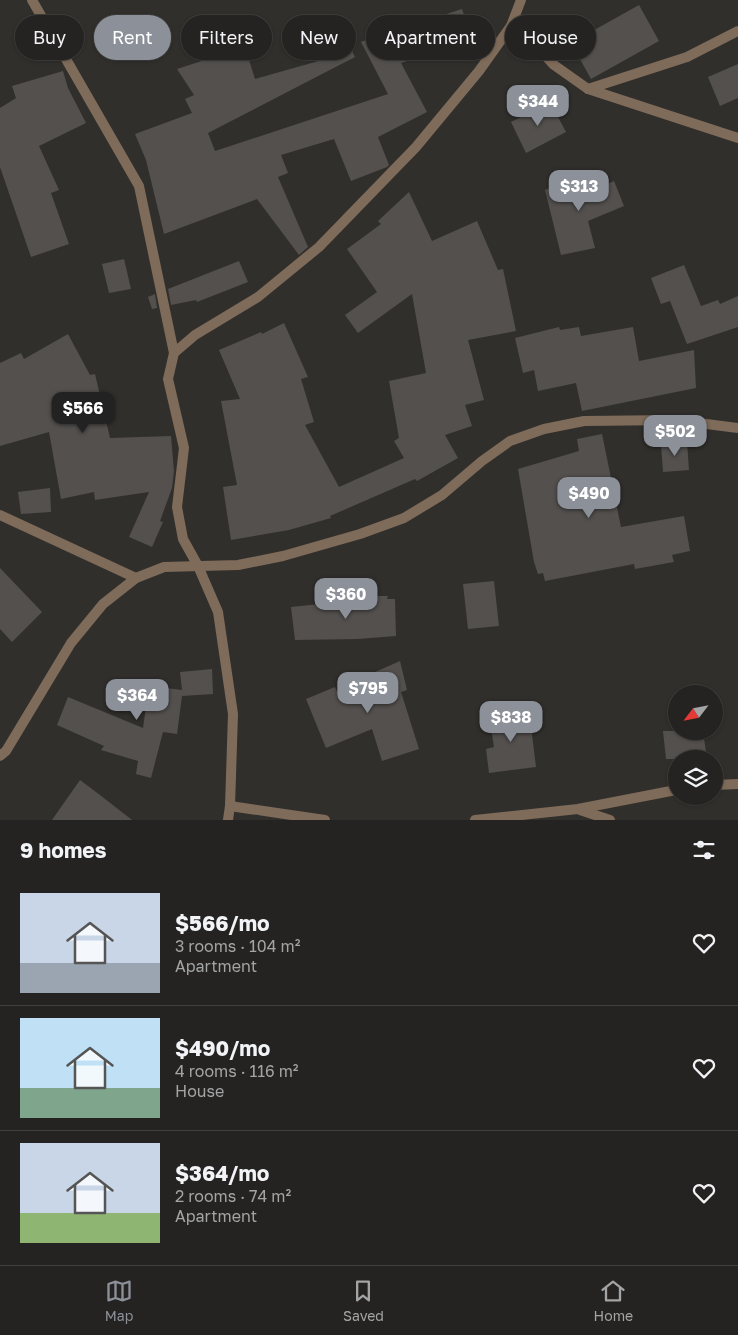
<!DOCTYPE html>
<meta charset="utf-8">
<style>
:root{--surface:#252321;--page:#2d2b2a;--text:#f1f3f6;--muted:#a3a4a5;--line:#42403f;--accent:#8c9099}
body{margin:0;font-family:"Golos Text",sans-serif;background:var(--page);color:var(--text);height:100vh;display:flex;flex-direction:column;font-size:19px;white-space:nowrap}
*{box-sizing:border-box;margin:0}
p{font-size:16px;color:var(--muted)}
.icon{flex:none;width:28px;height:28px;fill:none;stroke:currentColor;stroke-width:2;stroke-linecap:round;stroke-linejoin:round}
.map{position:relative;height:820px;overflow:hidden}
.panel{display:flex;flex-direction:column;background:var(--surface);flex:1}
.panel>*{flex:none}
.banner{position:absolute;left:15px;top:15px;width:709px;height:45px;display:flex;gap:10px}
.needle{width:32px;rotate:238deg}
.tools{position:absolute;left:668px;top:685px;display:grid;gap:10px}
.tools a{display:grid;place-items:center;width:55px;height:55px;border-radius:50%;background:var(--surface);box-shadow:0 1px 4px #0004,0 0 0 1px var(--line);font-size:25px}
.price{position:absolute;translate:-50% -42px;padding:0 11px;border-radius:10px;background:var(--accent);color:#fff;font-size:16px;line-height:32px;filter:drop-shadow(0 1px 2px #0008)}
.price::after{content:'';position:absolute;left:50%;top:30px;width:15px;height:11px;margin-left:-8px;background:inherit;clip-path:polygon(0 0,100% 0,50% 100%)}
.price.selected{background:#222;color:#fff}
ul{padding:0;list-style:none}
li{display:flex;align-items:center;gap:15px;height:125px;padding:0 20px}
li+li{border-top:1px solid var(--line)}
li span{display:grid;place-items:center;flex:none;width:140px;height:100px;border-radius:0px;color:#555}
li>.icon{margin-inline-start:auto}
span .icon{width:60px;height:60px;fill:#fffc;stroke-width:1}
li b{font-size:21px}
h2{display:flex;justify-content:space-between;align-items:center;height:60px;padding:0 20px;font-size:21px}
.pill{padding:0 18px;border-radius:22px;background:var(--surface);box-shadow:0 1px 4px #0004,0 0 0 1px var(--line);font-size:18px;line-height:45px}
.pill.selected{background:var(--accent);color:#fff}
.menu{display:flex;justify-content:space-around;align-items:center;height:70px;border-top:1px solid var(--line);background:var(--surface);font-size:14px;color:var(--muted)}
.menu a{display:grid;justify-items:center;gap:2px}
.menu .selected{color:var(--accent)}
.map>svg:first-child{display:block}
</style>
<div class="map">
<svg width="738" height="820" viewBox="0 0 738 820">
<rect width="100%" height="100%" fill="#312f2c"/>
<g fill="#53504e">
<path d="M639 5 659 41 591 79 571 43Z"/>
<path d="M462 9 473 40 401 63 427 112 378 137 389 165 387 167 351 181 334 139 281 155 288 173 278 177 308 247 299 255 257 199 164 234 146 160 135 134 192 113 185 99 194 95 177 69 245 47 255 79 322 60 314 45 342 31 355 57 208 133 215 151 388 94 361 42 405 25 406 27Z"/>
<path d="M738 64V98L720 106 708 77Z"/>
<path d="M63 71 68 88 86 123 39 146 59 190 51 193 69 244 31 257 0 167V108L16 98 12 86Z"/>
<path d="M550 102 566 132 526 153 511 122Z"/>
<path d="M576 176 584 194 614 181 624 206 588 221 595 248 561 255 545 190Z"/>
<path d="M409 192 432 241 477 221 498 270 503 269 516 331 468 340 484 400 465 405 472 426 445 435 458 458 417 481 415 479 330 516 331 518 289 530 231 540 223 487 237 485 221 401 240 399 219 350 261 332 262 334 284 323 308 377 301 379 314 422 305 425 339 487 404 458 394 441 399 438 389 381 426 373 412 294 358 333 345 315 377 292 347 249 381 224 378 221Z"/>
<path d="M124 259 131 289 109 293 102 264Z"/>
<path d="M239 261 248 282 197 302 196 300 171 305 168 289Z"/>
<path d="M684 265 701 306 718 300 720 304 738 296V327L687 344 670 301 661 304 651 278Z"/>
<path d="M155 294 157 308 152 309 148 297Z"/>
<path d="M559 327 560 330 579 327 581 336 633 327 639 361 694 350 696 388 582 411 576 383 538 391 534 370 523 373 515 338Z"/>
<path d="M68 334 90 375 95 374 110 438 171 436 174 471 172 488 160 521 163 522 152 547 129 537 149 492 95 500 94 492 61 499 49 432 0 446V363L21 353 24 359Z"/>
<path d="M602 434 621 527 684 516 690 551 672 555 674 562 635 569 634 564 545 581 543 573 538 574 534 562 518 469 579 451 577 439Z"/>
<path d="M687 442 689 470 663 472 661 444Z"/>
<path d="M50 488 51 512 21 514 18 492Z"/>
<path d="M0 568 42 612 12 642 0 629Z"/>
<path d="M494 581 499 626 468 629 463 584Z"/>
<path d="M359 596H388L387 599H395L396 636 358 639 295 640 291 607 359 600Z"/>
<path d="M400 661 407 690 401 692 419 749 382 761 372 729 326 748 306 699 335 687 340 698 376 678 375 672Z"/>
<path d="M212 669 213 694 182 696 177 734 163 732 151 778 136 774 138 761 101 750 104 746 57 725 68 697 143 728 149 686 182 690 180 672Z"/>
<path d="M529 710 536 767 489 773 486 749 494 747 489 716Z"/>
<path d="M663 731H703L707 759H666Z"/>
<path d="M80 780 100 795 132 820H52Z"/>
</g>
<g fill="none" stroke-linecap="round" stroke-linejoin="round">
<g stroke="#7f6b59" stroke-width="10">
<path d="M32 0 139 186 174 353"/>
<path d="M511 26 529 38 554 65 588 89 738 138"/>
<path d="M588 89 687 57 738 31"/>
<path d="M0 515 136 578"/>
<path d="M0 756 6 751 71 643 103 604 136 578 164 567 238 565 283 556 360 534 404 518 442 495 482 461 510 441 544 429 584 421 675 420 738 428"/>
<path d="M714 785 738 784"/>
<path d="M230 806 325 820"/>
<path d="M580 810 610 820"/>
<path d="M228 820 230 806 233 714 218 612 198 566 183 539 177 507 184 448 168 379 174 353 195 335 258 297 319 247 416 147 479 71 511 26 521 0"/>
<path d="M475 820 578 809 676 790"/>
</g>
</g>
</svg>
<div class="tools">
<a><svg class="needle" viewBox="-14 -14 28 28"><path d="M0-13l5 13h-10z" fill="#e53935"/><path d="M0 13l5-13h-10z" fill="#a3a4a5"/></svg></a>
<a><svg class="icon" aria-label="layers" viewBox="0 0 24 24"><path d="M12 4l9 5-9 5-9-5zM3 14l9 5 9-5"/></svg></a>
</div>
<b class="price" style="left:538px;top:127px">$344</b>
<b class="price" style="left:579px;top:212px">$313</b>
<b class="price selected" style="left:83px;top:434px">$566</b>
<b class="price" style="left:675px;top:457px">$502</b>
<b class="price" style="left:589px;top:519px">$490</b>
<b class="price" style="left:346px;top:620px">$360</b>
<b class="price" style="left:368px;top:714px">$795</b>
<b class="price" style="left:137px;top:721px">$364</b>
<b class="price" style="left:511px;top:743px">$838</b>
<div class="banner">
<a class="pill">Buy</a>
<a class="pill selected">Rent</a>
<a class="pill">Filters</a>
<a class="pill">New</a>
<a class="pill">Apartment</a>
<a class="pill">House</a>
</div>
</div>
<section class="panel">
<h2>9 homes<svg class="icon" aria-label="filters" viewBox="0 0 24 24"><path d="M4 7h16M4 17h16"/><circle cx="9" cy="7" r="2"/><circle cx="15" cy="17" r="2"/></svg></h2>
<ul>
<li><span style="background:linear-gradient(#c9d6e8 70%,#9aa5b1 0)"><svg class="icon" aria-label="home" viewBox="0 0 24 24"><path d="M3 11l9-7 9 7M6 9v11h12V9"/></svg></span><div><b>$566/mo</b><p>3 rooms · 104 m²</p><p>Apartment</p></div><svg class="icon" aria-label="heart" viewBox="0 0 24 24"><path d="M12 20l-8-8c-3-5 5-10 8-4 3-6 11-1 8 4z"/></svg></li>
<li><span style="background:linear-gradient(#bfe0f5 70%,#7fa58c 0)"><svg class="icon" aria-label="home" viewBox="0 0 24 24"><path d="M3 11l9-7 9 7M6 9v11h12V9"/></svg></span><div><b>$490/mo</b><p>4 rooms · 116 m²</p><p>House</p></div><svg class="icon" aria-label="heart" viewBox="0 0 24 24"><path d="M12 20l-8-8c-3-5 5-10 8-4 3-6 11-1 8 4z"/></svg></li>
<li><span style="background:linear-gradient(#c9d6e8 70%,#8fb573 0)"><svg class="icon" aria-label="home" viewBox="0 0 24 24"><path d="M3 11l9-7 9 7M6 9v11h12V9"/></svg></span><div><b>$364/mo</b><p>2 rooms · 74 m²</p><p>Apartment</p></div><svg class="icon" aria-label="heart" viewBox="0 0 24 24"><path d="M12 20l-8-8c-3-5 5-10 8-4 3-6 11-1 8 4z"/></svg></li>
</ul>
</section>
<nav class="menu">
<a class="selected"><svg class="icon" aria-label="map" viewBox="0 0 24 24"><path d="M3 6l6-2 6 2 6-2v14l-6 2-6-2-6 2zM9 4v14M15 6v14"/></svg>Map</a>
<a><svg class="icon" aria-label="saved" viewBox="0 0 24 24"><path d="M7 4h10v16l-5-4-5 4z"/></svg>Saved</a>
<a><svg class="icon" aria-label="home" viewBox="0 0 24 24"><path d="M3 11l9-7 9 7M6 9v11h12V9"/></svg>Home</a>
</nav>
